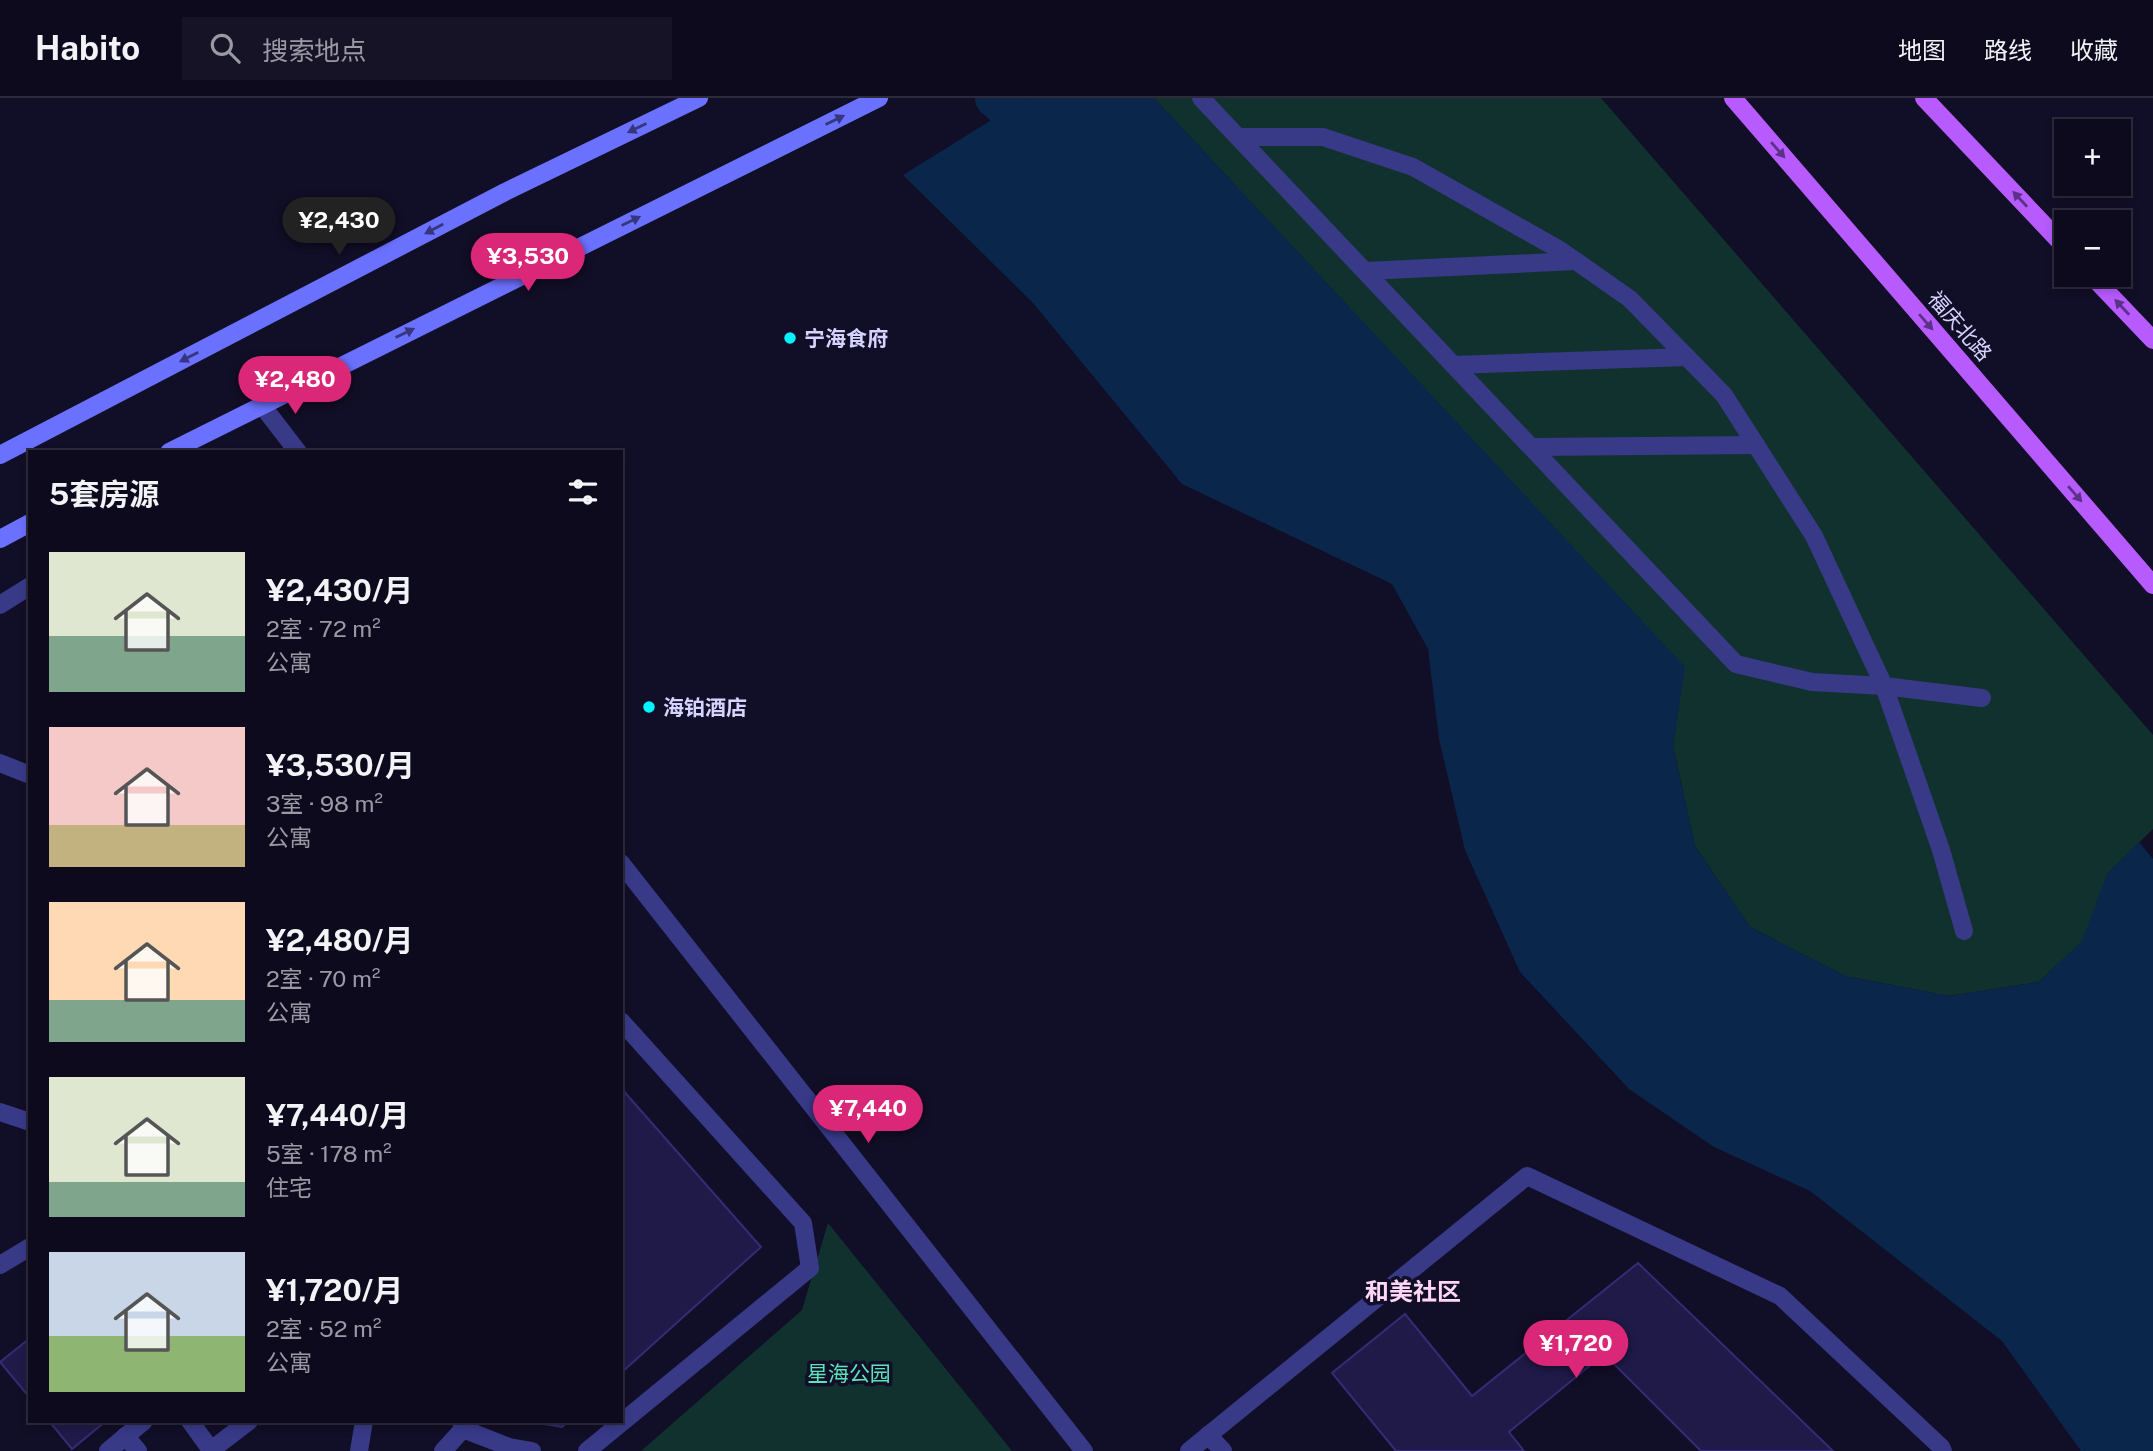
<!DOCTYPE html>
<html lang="zh">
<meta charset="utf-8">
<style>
:root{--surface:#0d0a1d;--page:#161326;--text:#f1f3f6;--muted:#9a9aa4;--line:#2d2b3b;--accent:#db2777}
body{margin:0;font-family:"Public Sans","Noto Sans SC",sans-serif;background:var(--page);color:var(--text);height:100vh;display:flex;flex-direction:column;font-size:26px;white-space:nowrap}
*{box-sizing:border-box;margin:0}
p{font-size:23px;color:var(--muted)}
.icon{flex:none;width:38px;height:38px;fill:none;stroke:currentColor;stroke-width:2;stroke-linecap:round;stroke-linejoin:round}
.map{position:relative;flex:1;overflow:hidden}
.sheet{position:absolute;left:28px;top:352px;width:595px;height:973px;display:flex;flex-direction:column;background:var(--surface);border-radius:0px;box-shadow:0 4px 10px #0003,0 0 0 2px var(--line)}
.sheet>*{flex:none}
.fabs{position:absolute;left:2054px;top:21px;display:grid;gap:14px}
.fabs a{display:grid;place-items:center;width:77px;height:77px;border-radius:0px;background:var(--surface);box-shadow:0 4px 10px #0003,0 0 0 2px var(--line);font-size:35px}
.price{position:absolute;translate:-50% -60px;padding:0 16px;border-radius:24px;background:var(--accent);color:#fff;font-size:23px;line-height:46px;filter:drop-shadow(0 2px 4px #0008)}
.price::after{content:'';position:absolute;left:50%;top:42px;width:21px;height:16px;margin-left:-10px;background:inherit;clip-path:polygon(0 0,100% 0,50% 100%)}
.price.selected{background:#222;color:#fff}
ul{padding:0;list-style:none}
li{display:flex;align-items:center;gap:21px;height:175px;padding:0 21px}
li span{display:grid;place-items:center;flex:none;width:196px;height:140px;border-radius:0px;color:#555}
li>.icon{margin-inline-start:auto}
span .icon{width:84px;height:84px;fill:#fffc;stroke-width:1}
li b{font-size:30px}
h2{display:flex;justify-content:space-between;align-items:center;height:84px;padding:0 21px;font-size:30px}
header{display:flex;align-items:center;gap:42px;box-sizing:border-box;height:98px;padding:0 35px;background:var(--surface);border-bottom:2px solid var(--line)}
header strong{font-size:33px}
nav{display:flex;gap:38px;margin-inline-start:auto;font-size:24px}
.search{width:490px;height:63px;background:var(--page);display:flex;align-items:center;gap:18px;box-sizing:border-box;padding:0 24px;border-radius:0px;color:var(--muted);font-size:26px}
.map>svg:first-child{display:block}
</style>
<header>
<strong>Habito</strong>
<div class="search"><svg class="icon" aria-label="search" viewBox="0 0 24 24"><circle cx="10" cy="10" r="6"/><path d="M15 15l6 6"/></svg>搜索地点</div>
<nav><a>地图</a><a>路线</a><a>收藏</a></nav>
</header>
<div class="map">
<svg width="2153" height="1353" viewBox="0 0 2153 1353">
<rect width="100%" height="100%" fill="#110e27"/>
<g fill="#11312e">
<path d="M1154 0H1601L2153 637V731L2107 776 2093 833 2039 884 1949 898 1845 878 1750 829 1695 748 1673 648 1684 569Z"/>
<path d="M828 1125 1012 1353H641L802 1212Z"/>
</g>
<path fill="#0a264a" d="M1027 0H1154L1685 569 1673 648 1695 748 1750 829 1845 878 1949 898 2039 884 2082 843 2107 776 2139 744 2153 761V1353H2081L2002 1243 1810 1093 1714 1049 1629 991 1520 874 1465 752 1439 641 1428 551 1392 486 1182 386 1033 205 903 77Z"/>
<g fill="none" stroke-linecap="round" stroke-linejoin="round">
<path stroke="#0a264a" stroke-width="40" d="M995 0 1051 47"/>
</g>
<g fill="#201a49" stroke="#352b76" stroke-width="2">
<path d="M621 990 761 1149 621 1275Z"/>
<path d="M1638 1165 1833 1353H1701L1604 1256 1509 1334 1524 1353H1396L1332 1275 1405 1216 1472 1298Z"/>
<path d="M30 1240V1300L0 1264Z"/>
<path d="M49 1323H106L72 1351Z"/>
<path d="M526 1323H568L562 1329Z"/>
</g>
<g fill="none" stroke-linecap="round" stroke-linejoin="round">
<g stroke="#383a88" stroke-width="18">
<path d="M0 507 30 488"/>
<path d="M0 665 30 677"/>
<path d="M0 1014 30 1024"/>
<path d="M0 1167 30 1149"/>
<path d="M190 1323 211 1352"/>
<path d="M463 1331 509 1349 532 1353"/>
<path d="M125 1338 138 1353"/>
<path d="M108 1353 144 1323"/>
<path d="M210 1353 249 1323"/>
<path d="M443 1353 463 1331 461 1323"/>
<path d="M587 1353 810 1170 803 1125 621 923"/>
<path d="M1189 1353 1527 1078 1780 1198 1941 1349 1943 1353"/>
</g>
<g stroke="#383a88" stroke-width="18">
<path d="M1201 0 1736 566 1812 584 1884 588 1982 600"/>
<path d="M1239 39H1323L1413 69 1560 152 1630 201 1724 297 1814 438 1884 588 1941 752 1964 833"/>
<path d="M1366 173 1576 163"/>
<path d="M1454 267 1687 259"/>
<path d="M1532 349 1756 347"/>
<path d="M1208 1337 1223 1353"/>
</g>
<g stroke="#383a88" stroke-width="18">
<path d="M261 306 298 354"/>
<path d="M621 765 1084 1353"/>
<path d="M359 1353 364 1323"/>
</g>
<g stroke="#6b71ff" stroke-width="18">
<path d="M169 354 879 0"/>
<path d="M0 357 505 94 699 0"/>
<path d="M0 441 30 425"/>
</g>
<g stroke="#b75bff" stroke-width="18">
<path d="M1733 0 2153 487"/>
<path d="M1924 0 2067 151"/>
<path d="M2091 177 2153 242"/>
</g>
</g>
<defs><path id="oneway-solid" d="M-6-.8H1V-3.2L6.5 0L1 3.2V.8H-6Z" transform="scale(1.75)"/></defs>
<g fill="#35367d">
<use href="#oneway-solid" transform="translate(835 22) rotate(-26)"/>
<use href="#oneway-solid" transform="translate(637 30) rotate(154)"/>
<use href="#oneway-solid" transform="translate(631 123) rotate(-26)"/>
<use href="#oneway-solid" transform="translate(434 131) rotate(152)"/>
<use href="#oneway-solid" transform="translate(405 235) rotate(-26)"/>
<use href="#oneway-solid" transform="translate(189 259) rotate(153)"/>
</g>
<g fill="#5c3188">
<use href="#oneway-solid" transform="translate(1778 52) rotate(49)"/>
<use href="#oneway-solid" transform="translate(2020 101) rotate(-133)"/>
<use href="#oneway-solid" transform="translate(2122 209) rotate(-133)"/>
<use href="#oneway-solid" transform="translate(1926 224) rotate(49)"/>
<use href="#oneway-solid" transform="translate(2075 396) rotate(49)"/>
</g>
<g fill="#00f6ff" stroke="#110e27" stroke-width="2.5">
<circle cx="790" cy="240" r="7"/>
<circle cx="649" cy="609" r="7"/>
</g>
<g text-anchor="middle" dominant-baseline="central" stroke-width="7" stroke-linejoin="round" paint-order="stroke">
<g font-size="21" fill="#d6d4ff" stroke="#110e27">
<text transform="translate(1960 228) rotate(49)">福庆北路</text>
</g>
<g font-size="21" font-weight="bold" fill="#d6d4ff" stroke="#110e27" text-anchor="start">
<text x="804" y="240">宁海食府</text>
<text x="663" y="609">海铂酒店</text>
</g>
<g font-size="21" fill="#5be4b9" stroke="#110e27">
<text x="849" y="1275">星海公园</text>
</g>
<g font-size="24" font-weight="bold" fill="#ffd6f3" stroke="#110e27">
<text x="1413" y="1193">和美社区</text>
</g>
</g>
</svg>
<div class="fabs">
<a>+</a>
<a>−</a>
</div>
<b class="price selected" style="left:339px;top:159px">¥2,430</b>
<b class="price" style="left:528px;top:195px">¥3,530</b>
<b class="price" style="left:295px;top:318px">¥2,480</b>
<b class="price" style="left:868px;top:1047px">¥7,440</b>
<b class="price" style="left:1576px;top:1282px">¥1,720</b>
<section class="sheet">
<h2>5套房源<svg class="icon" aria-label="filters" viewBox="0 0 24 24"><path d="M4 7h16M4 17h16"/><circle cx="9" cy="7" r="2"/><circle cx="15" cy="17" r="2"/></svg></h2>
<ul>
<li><span style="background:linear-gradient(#dfe7d0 60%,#7fa58c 0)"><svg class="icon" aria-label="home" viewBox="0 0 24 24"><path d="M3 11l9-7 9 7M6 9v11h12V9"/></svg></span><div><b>¥2,430/月</b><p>2室 · 72 m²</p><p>公寓</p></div></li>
<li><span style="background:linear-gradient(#f6c9c9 70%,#c2b280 0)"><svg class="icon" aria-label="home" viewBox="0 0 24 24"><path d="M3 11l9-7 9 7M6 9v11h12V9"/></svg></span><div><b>¥3,530/月</b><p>3室 · 98 m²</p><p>公寓</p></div></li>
<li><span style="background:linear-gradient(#ffd9b3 70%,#7fa58c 0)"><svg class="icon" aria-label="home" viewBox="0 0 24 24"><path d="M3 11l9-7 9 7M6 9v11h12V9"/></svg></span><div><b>¥2,480/月</b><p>2室 · 70 m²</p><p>公寓</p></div></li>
<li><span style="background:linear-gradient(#dfe7d0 75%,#7fa58c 0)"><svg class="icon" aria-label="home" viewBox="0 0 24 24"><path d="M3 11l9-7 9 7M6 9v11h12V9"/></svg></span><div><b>¥7,440/月</b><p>5室 · 178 m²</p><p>住宅</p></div></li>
<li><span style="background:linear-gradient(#c9d6e8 60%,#8fb573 0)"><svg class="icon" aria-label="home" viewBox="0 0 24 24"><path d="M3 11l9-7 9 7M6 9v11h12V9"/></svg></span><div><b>¥1,720/月</b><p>2室 · 52 m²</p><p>公寓</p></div></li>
</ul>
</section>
</div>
